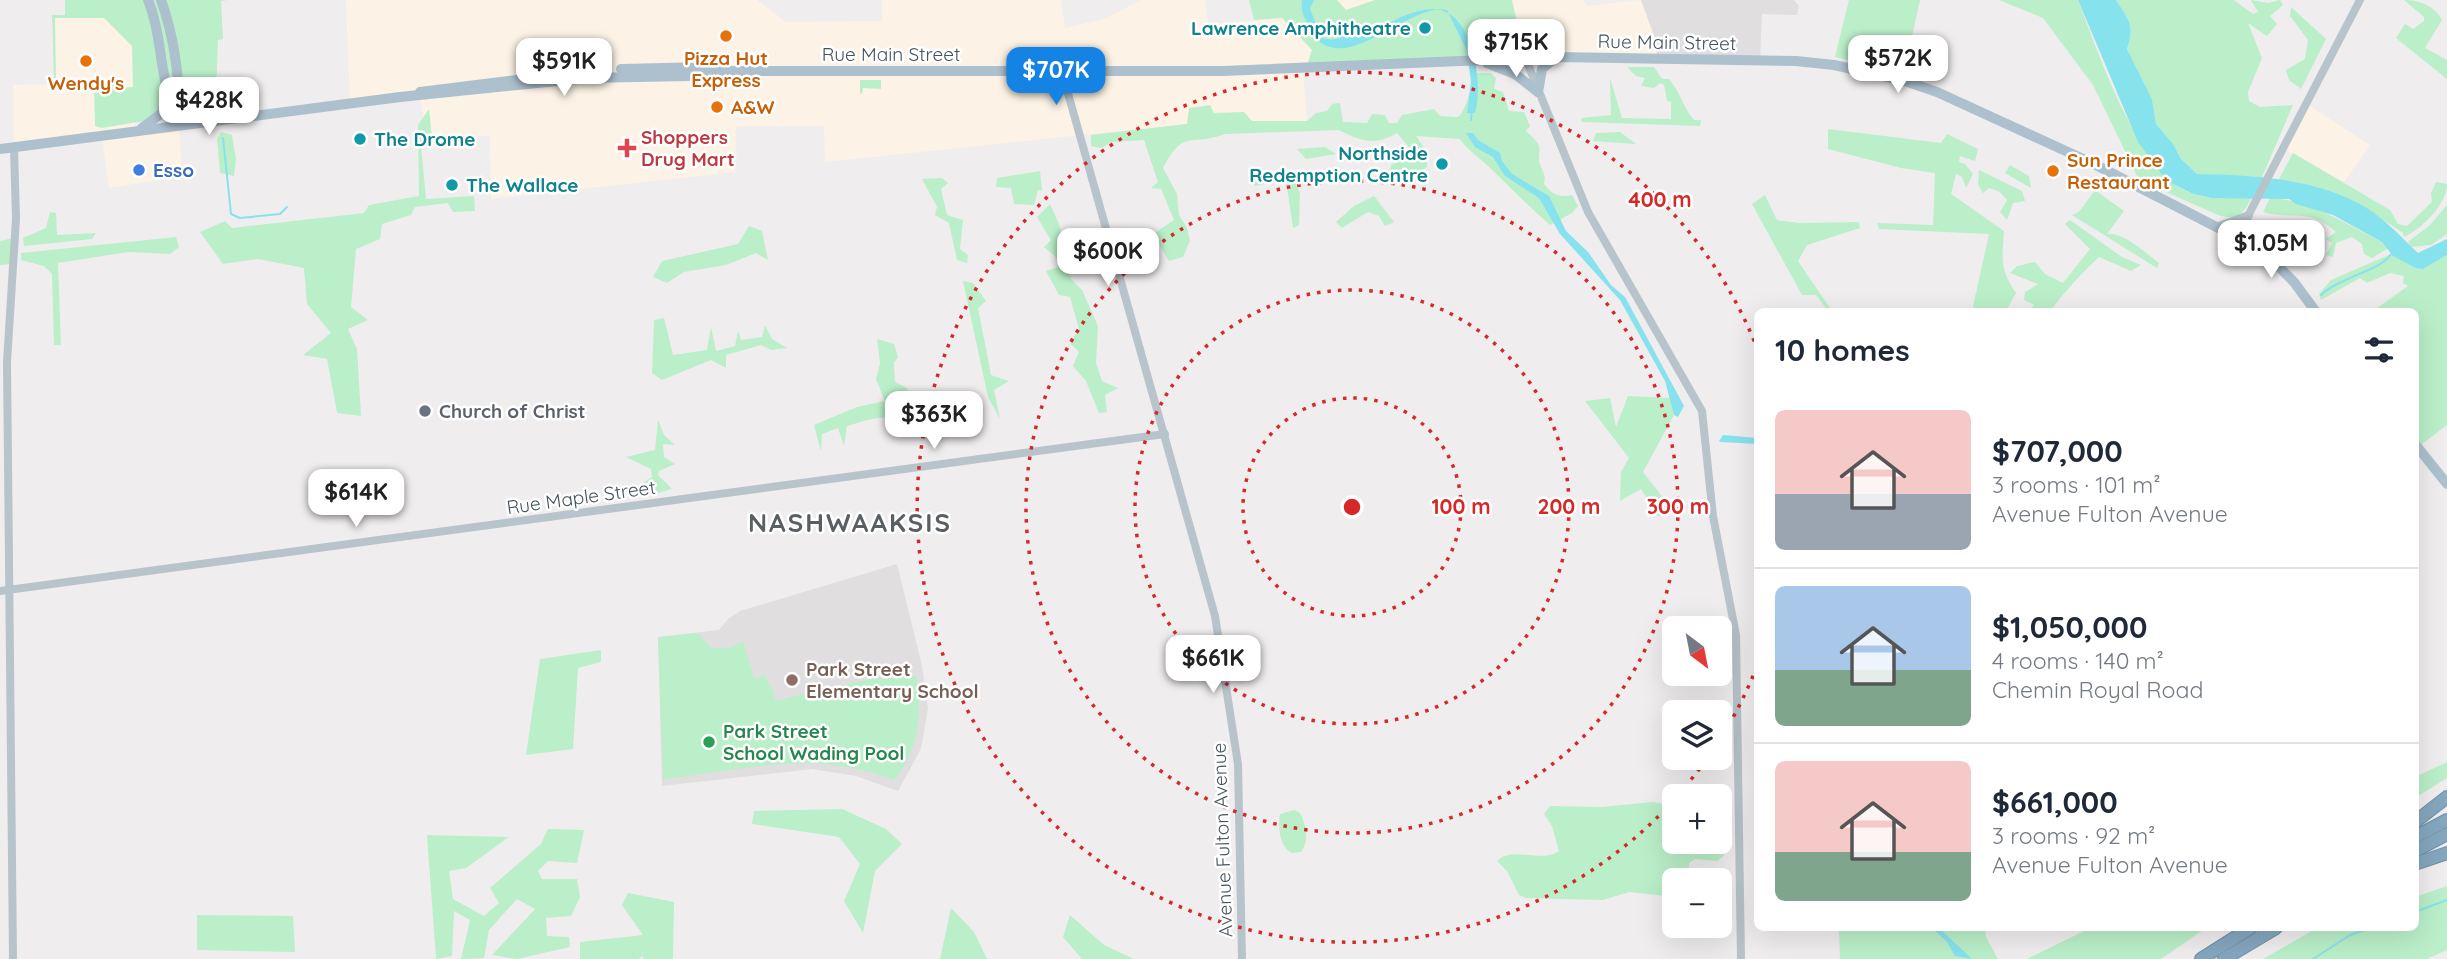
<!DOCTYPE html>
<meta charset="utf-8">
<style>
:root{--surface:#fff;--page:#f2f2f3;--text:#1f2937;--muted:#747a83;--line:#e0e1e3;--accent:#1583e3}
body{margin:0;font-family:Quicksand,sans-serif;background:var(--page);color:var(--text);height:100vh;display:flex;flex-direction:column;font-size:26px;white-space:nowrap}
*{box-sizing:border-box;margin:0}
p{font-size:23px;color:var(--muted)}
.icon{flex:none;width:38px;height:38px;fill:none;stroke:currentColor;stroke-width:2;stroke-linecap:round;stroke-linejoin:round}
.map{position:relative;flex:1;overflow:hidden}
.panel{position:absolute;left:1754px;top:308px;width:665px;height:623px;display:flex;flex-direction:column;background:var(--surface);border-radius:10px;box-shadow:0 7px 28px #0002}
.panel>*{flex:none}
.needle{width:46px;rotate:148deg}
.controls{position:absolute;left:1662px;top:616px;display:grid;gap:14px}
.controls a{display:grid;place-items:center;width:70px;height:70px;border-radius:10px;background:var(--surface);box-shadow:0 7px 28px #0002;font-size:35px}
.price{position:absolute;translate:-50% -60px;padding:0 16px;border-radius:14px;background:#fff;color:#222;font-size:23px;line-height:46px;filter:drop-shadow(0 2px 4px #0008)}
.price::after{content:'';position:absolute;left:50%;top:42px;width:21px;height:16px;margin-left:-10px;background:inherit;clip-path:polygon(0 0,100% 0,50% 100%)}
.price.current{background:var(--accent);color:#fff}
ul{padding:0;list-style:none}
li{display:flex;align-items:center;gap:21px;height:175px;padding:0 21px}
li+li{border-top:2px solid var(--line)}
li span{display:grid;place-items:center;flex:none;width:196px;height:140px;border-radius:10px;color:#555}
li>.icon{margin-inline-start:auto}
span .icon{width:84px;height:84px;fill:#fffc;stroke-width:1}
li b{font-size:30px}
h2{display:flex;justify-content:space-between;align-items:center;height:84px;padding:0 21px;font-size:30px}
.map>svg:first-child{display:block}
</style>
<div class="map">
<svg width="2447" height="959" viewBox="0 0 2447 959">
<rect width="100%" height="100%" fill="#f0edee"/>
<g fill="#fcf3e6">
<path d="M346 0H757L786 22 882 21V0H1061L1065 28 1104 19 1141 0H1205L1209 28 1219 23 1282 18 1287 21 1312 50 1306 69 1303 70 1307 121 1187 124 825 162 824 126H736L735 172 491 199 490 136 426 138 420 96 350 104Z"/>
<path d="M1337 0H1375L1346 10Z"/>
<path d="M1512 0H1583L1586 6 1641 0 1655 38 1657 58 1525 57Z"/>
<path d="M105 14 136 45 135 132 179 125 182 176 109 188 102 138 14 147 13 85 53 84 52 15Z"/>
<path d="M2305 103 2370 145 2344 182 2283 148Z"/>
</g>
<g fill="#e1dee0">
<path d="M1641 0H1794L1799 6 1797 15 1762 14 1760 61 1657 58 1655 38Z"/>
<path d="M897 564 922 666 928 708 921 749 898 791 856 776 812 769 662 786 658 637 719 630 728 619 740 611Z"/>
</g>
<g fill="#baefc9" fill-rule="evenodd">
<path d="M65 0H227L221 1 223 39 218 40 215 118 202 114 179 88 168 92 166 103 144 121 102 128 95 126 94 86H54L52 15H65ZM55 18H104L132 46 133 87 116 88 115 81 97 82 94 78 92 84 56 85Z"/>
<path d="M1249 0H1337L1346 10 1375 0H1512L1525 57 1306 69 1312 50 1282 18 1254 20Z"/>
<path d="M1849 0H1920L1904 73 1835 57ZM1868 39 1878 42V54H1865V51L1851 47 1852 41 1867 42Z"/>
<path d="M1999 0H2078C2098 52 2138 173 2193 194 2211 200 2233 197 2252 197 2244 213 2238 221 2218 215L2139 180 2093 85 2043 18Z"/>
<path d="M2116 0H2234L2253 14 2258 12 2251 0 2268 3 2280 0 2283 5 2270 16 2277 24 2267 36 2248 23 2262 58 2248 92 2249 101 2260 107 2293 105 2262 177 2197 174 2181 159 2173 144 2156 124 2152 99 2127 49C2135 25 2129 20 2116 0Z"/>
<path d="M2404 0C2420 0 2435 6 2442 20L2425 48 2447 60V79L2396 38 2405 24 2413 29 2424 21V17Z"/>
<path d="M2291 7 2326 39 2301 89 2289 80 2286 70 2305 59 2308 40 2290 16Z"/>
<path d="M1627 67H1654L1662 79H1669C1681 93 1682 106 1694 120H1701L1700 126 1582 122 1581 118 1611 115 1610 78 1622 118 1671 119V102L1667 101 1664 85 1660 83 1654 88 1641 86 1645 78 1636 76Z"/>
<path d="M1472 73H1491L1496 78 1494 89 1503 92 1509 111 1524 112 1530 126 1526 131C1549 151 1534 149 1541 167 1544 175 1546 175 1544 184 1552 194 1559 198 1572 195L1578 206 1572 213 1550 225C1528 206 1509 186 1488 166 1478 156 1469 152 1460 139L1416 136 1427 152V167L1407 181 1388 172 1392 164 1407 159 1408 146 1397 133C1374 146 1362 142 1339 130L1225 134C1190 147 1184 128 1163 168L1177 194 1179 215 1187 228 1190 241 1183 257 1169 261 1153 234 1174 220 1161 189 1151 188 1158 182 1144 140 1112 142 1101 148 1091 146V135L1187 124 1189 108 1210 105 1214 113 1244 112 1252 121H1307L1316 113 1327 111 1332 104 1340 103 1343 122 1367 123 1372 114 1385 115 1389 123H1397L1402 115 1434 109 1440 116 1458 117C1468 108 1466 96 1474 86Z"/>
<path d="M860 80H881V89L863 88 862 94 860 93Z"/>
<path d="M429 109 432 138 421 146 426 199 474 196 475 211 453 212 448 203 415 207 411 215 382 224 380 239 356 249 351 307 368 320 348 329 357 349 361 416 337 413 327 359 303 355 331 333 307 304 304 268 258 259 223 264 200 232 225 221 232 228 364 213 369 205 419 196 418 125Z"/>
<path d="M1828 129 1941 143 1947 134 1978 149 1975 161 1960 156 1959 162 1965 164 1973 174 1966 188 1962 177 1956 174 1951 194 2004 231C2002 260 2000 269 2016 293L2006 311H1972L1989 234 1879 229 1877 223 1933 225 1935 173 1901 168 1828 149Z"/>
<path d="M221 132 232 135 236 159 234 176 220 173 217 139Z"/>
<path d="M1620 132 1636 144 1593 141 1596 133Z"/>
<path d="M1325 147 1336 154 1306 159 1297 149Z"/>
<path d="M2293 153 2390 210 2398 224 2407 226 2432 202 2431 193 2436 182 2447 184C2447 204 2422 229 2404 237L2403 233 2364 207 2339 196 2278 181Z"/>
<path d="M2010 165 2029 176 2031 188 2005 173Z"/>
<path d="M1290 170 1300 193 1299 225 1293 228 1286 180 1255 186 1251 178Z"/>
<path d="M1979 170 2022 191 2025 201 2013 203 2007 220 2000 212 2007 200 2000 192 1989 188 1983 193 1978 185Z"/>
<path d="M1040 171 1042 191 1038 190 1034 205 1014 204 1011 188 996 187 997 178Z"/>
<path d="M942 178 948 183 941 189 947 215 963 220 960 249 968 255 967 263 957 260 949 223 935 215 937 207 922 179Z"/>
<path d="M2095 190 2124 211 2107 234C2124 232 2145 253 2159 263L2157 268 2072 215 2079 212Z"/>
<path d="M1765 195 1777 220 1799 223 1859 222 1860 228 1807 245 1798 261 1832 311H1828L1816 295H1802L1752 204Z"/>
<path d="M1374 196 1394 222 1385 226 1379 216 1368 212 1342 228 1336 222 1354 206Z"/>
<path d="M2270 198C2310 200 2346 224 2382 242L2387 249 2372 258 2364 254 2362 244 2352 237 2336 243 2333 257 2326 255 2332 243 2326 239 2336 232C2309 207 2292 221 2263 212Z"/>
<path d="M1050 204 1059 224 1071 279 1082 290 1098 326 1096 363 1102 381 1118 388 1105 395 1107 412 1099 413 1086 381 1073 366 1079 352 1070 343 1079 329 1070 297 1059 295 1046 271 1059 267 1057 258 1044 247 1051 240 1037 217Z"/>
<path d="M2447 205V234L2431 245 2411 247 2408 242 2430 225Z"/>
<path d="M50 212 56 213 57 235 96 233 92 239 24 246 23 238 46 228Z"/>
<path d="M2070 220 2122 257 2141 265 2131 271 2099 257C2080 275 2066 290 2050 311H2028L2034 305 2024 300 2025 292 2038 284 2010 273 2017 266 2035 262 2045 274 2063 283 2090 249 2065 224Z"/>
<path d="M749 226 762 231 768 260 756 253 726 265 684 272 667 283 653 277 662 261 738 244Z"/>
<path d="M176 237 179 247 170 254 128 252 58 263 61 345H54L52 274 44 266 21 260V253Z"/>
<path d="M14 238 11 264 0 265V241Z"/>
<path d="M2391 254 2423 269 2447 255V425L2418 447 2415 444V312L2373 311 2408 286 2403 283 2404 276 2390 273 2367 283 2360 278 2321 300 2319 294 2331 280Z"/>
<path d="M963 281 973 283 986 301 978 308 991 375 1009 381 994 390 1000 419 988 397Z"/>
<path d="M664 318 673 355 707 350 711 327 716 351 735 346 738 331 741 340 762 337 765 325 772 339 787 348 771 350 761 345 726 355V368L711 360 662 380 652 373 654 320Z"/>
<path d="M877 339 894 344 898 357 894 363 895 382 907 388 910 405 926 409 910 414 907 426C887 411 869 420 847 426L844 446 838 428 822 434 821 451 814 425 857 407 885 401 876 379 880 363Z"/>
<path d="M1628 396 1670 398 1674 415 1643 472 1670 507 1658 517 1641 489 1620 501 1621 472 1629 458 1585 401 1610 398 1616 427Z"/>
<path d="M658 420 664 435 675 445 663 444 664 457 675 464 659 471 658 475 672 489 651 495 641 492 640 485 652 477 651 469 626 457 655 450Z"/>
<path d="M698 633 711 648H729L743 641 754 678 765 675 775 696 774 701 879 677 883 679 916 675C923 713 919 749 894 780 810 748 748 770 663 779L658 637Z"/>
<path d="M601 650V662L578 668 573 749 526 755 540 659Z"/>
<path d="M2447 762V778L2415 798V777Z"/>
<path d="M1652 802 1675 805V842H1694L1682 851H1717L1725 855 1717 861 1695 859 1689 863 1688 880H1675V897L1629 892 1603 900 1526 898 1519 895 1507 871 1497 861C1512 845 1541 864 1559 851L1552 826 1544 814 1550 806 1602 807Z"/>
<path d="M842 809 886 829 902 844 875 871 863 933 844 901 860 864 839 837 752 824 754 811Z"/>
<path d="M1294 810 1300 813C1306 825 1310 840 1301 852L1292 853C1279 846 1278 828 1280 814Z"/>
<path d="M548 829 584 830 577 863 548 861 538 871 542 879H577L580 897 571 916 546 918 547 936 569 937 570 947 517 959 492 955 535 909 517 899 489 930 484 958 461 959 470 920 454 911 452 956 436 959 427 835 509 837 466 868 449 871 453 899 484 916 499 903 490 888 541 844Z"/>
<path d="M2447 886V950L2427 959H2263L2317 928H2415V897Z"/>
<path d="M628 893 674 902 673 959H644L642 956 639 959H580V942L643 935 622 905Z"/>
<path d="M951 908 974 932 987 959H940Z"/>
<path d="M197 915 293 916 295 952 197 950Z"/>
<path d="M1070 915 1104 945 1134 959H1082L1063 937Z"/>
<path d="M1839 928H1985L1986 937 1998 959H1840Z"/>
<path d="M2090 928H2206L2161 959H2027Z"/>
</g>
<g fill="#86e2ed">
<path d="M1302 0H1314L1310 9 1321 36C1330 43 1337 38 1346 35 1360 31 1375 30 1387 24 1428 3 1454 0 1471 45 1477 65 1481 94 1475 113H1467L1471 82 1467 51 1447 10C1412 0 1339 84 1311 30 1306 20 1300 12 1302 0Z"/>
<path d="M2078 0H2116C2129 20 2135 25 2127 49L2152 99 2156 124 2173 144 2181 159 2197 174C2252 175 2317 178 2365 207 2385 219 2401 237 2418 253L2447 239V255L2423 269 2416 268 2393 256 2382 242 2333 215 2296 204 2289 199 2212 198 2193 194 2166 180 2138 142Z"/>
<path d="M1466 133H1473L1478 140 1500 153 1502 161 1512 174 1549 196 1566 231 1588 252 1611 285 1625 297 1684 406 1678 417 1674 415 1665 381 1620 300 1560 234 1539 198 1505 176 1493 157 1475 147Z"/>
<path d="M1723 435 1757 438V444L1721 442 1719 441Z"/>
<path d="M1932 928H1939L1972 959 1955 956 1947 942Z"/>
</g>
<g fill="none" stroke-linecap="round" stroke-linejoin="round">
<g stroke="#86e2ed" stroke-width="2">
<path d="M1471 120 1472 111"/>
<path d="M223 138 231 214 240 218 280 214 287 207"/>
<path d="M2321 295C2338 278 2382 270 2391 254"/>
<path d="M2415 912 2447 900"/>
<path d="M2313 959 2350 935 2371 928"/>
</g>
<defs>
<g id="highway">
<path d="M2415 822 2447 797"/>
<path d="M2415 837 2447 820"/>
<path d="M2415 851 2447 834"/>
<path d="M2415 864 2447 853"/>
<path d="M2201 959 2250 928"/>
<path d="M2224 959 2276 928"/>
</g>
</defs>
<use href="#highway" stroke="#6f91aa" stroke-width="14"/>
<g stroke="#b8c4cb" stroke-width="8">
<path d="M1525 57 1588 212 1702 411 1713 516 1736 635 1741 959"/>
<path d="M1062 72 1215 616 1238 764 1242 959"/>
<path d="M2248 221 2251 235 2262 250"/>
<path d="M2216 227 2249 215"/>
<path d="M2237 237 2360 0"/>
<path d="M0 591 1165 434"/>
<path d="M13 959 7 362 16 219 14 147"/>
</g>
<g stroke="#acc0cd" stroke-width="10">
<path d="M148 0C164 40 159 87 179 125"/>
<path d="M161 0C175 39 180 82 179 123"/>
<path d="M1487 63 1515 74 1538 92"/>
<path d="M621 69 707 67"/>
<path d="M180 92C187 108 199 115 216 118"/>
<path d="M420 92 598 70"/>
<path d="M1538 92 1542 69 1556 57"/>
<path d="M142 128 162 113 167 95"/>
<path d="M0 149 400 97 587 78 688 76 724 71H1223L1557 57 1796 61 1834 65 1902 80 1937 92 2094 164 2263 251 2294 282 2316 312"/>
<path d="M2415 444 2447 484"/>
</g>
<use href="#highway" stroke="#84a6be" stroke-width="12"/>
</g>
<g fill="none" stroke="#d62828" stroke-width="3.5" stroke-dasharray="3.5 7">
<circle cx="1352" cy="507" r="109"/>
<circle cx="1352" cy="507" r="217"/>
<circle cx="1352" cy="507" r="326"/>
<path d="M1757 666A435 435 0 0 1 1721 738M1706 760A435 435 0 0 1 1678 795M1673 801A435 435 0 1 1 1757 348"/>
</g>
<g fill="#0f9aa8" stroke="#fff" stroke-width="2.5">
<circle cx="1425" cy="28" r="7"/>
<circle cx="360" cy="139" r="7"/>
<circle cx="1442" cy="164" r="7"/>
<circle cx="452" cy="185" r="7"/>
</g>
<g fill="#e8710a" stroke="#fff" stroke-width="2.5">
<circle cx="726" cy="36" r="7"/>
<circle cx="86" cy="61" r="7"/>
<circle cx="717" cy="107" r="7"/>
<circle cx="2053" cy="171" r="7"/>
</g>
<path fill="#e0444e" stroke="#fff" stroke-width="2.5" d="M623.5 137.5h7v7h7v7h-7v7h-7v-7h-7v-7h7z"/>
<circle fill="#3f7fe0" stroke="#fff" stroke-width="2.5" cx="139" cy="170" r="7"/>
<circle fill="#6b7280" stroke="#fff" stroke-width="2.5" cx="425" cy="411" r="7"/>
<circle fill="#8d6e63" stroke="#fff" stroke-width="2.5" cx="792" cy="680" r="7"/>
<circle fill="#2e9e5b" stroke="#fff" stroke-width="2.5" cx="709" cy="742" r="7"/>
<g text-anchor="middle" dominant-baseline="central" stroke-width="5" stroke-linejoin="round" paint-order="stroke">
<g font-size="19" font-weight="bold" fill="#0d838f" stroke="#fff" text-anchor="end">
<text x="1411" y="28">Lawrence Amphitheatre</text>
<text x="374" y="139" text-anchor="start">The Drome</text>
<text x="1428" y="153">Northside<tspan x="1428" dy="22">Redemption Centre</tspan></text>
<text x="466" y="185" text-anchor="start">The Wallace</text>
</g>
<g font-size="19" fill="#45535b" stroke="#fff">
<text transform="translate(1667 42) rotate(1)">Rue Main Street</text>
<text x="891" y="54">Rue Main Street</text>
<text transform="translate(581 497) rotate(-8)">Rue Maple Street</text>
<text transform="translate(1222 840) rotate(-92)">Avenue Fulton Avenue</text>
</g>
<g font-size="19" font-weight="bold" fill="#c56008" stroke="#fff">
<text x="726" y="58">Pizza Hut<tspan x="726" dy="22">Express</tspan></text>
<text x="86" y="83">Wendy's</text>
<text x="731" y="107" text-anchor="start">A&amp;W</text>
<text x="2067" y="160" text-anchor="start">Sun Prince<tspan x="2067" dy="22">Restaurant</tspan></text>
</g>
<g font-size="19" font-weight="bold" fill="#be3a42" stroke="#fff" text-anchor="start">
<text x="641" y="137">Shoppers<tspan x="641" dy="22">Drug Mart</tspan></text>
</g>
<g font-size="19" font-weight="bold" fill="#366cbe" stroke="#fff" text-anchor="start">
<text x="153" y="170">Esso</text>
</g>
<g font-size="19" font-weight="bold" fill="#5b616d" stroke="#fff" text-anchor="start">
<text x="439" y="411">Church of Christ</text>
</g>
<g font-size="19" font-weight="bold" fill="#785e54" stroke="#fff" text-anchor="start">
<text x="806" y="669">Park Street<tspan x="806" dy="22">Elementary School</tspan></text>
</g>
<g font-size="19" font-weight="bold" fill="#27864d" stroke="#fff" text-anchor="start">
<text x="723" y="731">Park Street<tspan x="723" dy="22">School Wading Pool</tspan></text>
</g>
<g font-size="26" font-weight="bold" letter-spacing="2" fill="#5a5f63" stroke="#fff">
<text x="850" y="522">NASHWAAKSIS</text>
</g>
</g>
<circle cx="1352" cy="507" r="10" fill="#d62828" stroke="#fff" stroke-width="3.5"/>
<g font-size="21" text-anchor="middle" font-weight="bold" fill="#d62828" stroke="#fff" stroke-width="5" stroke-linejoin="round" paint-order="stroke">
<text x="1660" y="207">400 m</text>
<text x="1461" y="514">100 m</text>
<text x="1569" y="514">200 m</text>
<text x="1678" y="514">300 m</text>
</g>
</svg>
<div class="controls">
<a><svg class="needle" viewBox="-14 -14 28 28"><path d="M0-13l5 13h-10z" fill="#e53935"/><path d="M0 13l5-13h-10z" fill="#747a83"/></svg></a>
<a><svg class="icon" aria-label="layers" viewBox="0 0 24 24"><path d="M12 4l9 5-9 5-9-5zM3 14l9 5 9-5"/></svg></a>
<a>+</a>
<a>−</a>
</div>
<b class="price" style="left:1516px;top:79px">$715K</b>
<b class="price" style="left:1898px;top:95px">$572K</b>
<b class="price" style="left:564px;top:98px">$591K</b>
<b class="price current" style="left:1056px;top:107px">$707K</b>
<b class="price" style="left:209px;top:137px">$428K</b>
<b class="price" style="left:2271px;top:280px">$1.05M</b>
<b class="price" style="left:1108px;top:288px">$600K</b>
<b class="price" style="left:934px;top:451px">$363K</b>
<b class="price" style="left:356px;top:529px">$614K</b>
<b class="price" style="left:1213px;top:695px">$661K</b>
<section class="panel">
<h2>10 homes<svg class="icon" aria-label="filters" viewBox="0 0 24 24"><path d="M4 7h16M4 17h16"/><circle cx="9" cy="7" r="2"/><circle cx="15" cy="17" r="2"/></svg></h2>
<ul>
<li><span style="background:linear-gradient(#f6c9c9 60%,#9aa5b1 0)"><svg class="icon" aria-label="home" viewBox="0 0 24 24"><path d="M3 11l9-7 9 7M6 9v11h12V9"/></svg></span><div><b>$707,000</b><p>3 rooms · 101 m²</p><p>Avenue Fulton Avenue</p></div></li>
<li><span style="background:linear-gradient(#a9c7e8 60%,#7fa58c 0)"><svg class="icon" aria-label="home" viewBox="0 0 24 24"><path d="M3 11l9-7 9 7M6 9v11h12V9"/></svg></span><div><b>$1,050,000</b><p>4 rooms · 140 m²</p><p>Chemin Royal Road</p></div></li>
<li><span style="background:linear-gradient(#f6c9c9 65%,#7fa58c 0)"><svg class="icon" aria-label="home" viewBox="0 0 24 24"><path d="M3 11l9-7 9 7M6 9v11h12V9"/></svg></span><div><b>$661,000</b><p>3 rooms · 92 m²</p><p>Avenue Fulton Avenue</p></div></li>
</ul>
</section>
</div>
